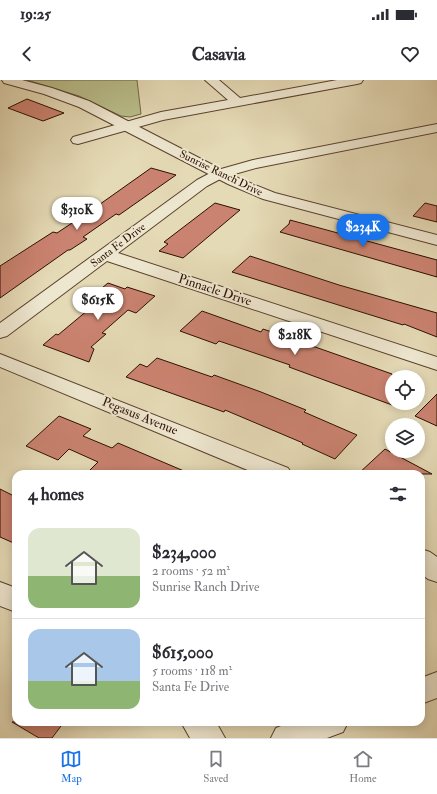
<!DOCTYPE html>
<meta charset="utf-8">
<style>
:root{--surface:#fff;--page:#f2f2f3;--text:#2b2b33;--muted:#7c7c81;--line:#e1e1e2;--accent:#1a73e8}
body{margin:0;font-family:"IM FELL Double Pica",serif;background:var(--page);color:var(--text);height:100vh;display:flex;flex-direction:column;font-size:15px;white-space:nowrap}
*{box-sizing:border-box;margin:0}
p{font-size:13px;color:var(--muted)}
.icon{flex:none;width:22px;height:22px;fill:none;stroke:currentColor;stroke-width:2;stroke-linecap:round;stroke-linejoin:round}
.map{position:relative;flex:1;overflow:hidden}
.panel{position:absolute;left:12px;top:390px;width:413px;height:256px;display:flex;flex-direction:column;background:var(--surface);border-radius:12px;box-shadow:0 2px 10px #0003}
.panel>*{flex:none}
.buttons{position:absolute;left:385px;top:290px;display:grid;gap:8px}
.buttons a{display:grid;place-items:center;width:40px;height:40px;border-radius:50%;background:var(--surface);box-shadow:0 2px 10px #0003;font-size:20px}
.price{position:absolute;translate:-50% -34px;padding:0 9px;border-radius:14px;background:#fff;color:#222;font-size:13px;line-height:26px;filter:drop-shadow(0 1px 2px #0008)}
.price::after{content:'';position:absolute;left:50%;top:24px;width:12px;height:9px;margin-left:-6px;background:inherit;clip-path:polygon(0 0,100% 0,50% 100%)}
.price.active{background:var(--accent);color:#fff}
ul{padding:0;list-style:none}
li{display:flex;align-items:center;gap:12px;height:100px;padding:0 16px}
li+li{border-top:1px solid var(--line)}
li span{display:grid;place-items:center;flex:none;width:112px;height:80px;border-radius:12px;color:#555}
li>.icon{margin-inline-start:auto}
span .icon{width:48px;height:48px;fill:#fffc;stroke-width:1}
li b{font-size:17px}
h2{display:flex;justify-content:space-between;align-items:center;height:48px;padding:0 16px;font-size:17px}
.status{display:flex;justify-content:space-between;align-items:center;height:28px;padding:0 20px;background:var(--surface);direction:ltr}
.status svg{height:11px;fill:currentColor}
header{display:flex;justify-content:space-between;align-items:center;height:52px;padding:0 16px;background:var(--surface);font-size:18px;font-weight:700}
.menu{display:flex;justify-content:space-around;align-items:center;height:56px;border-top:1px solid var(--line);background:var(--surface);font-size:11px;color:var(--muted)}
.menu a{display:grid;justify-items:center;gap:2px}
.menu .active{color:var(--accent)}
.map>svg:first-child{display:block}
</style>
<div class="status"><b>19:25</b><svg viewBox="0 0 49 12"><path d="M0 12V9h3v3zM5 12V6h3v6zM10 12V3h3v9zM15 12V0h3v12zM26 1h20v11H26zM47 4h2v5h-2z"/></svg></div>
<header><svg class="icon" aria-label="back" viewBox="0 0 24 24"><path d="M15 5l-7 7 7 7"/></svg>Casavia<svg class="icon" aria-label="heart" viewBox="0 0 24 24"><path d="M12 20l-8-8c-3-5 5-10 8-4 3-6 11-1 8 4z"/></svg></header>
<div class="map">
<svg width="437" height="658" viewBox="0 0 437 658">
<rect width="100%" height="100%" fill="#e5dab6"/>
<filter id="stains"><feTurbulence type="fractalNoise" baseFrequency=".005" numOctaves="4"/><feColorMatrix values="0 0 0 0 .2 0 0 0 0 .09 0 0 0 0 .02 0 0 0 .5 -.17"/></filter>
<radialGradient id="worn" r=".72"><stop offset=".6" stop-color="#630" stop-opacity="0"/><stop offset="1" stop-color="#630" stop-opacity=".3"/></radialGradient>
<path fill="#b9be8b" stroke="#736646" d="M27 0H137L141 34 130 37 121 36 79 16Z"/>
<g fill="#cb8371" stroke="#2d0f00">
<path d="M27 19 64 33 43 41 8 28Z"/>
<path d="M151 88 176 95 119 135 116 134 83 157 87 159 70 170H68L0 218V186L53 152 57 153 78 139H79Z"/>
<path d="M215 123 240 130 183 178 159 171 168 164 164 162Z"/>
<path d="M425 123 437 126V142L413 136Z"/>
<path d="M290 140 437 180V197L280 152 289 144Z"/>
<path d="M250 176 339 205 437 233V257L404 244 403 245 232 192Z"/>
<path d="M108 203 125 209 127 207 155 216 136 233 128 230 102 253 106 254 91 267 94 269 89 282 43 265 56 254 58 255 100 220 91 217Z"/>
<path d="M202 231 261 252 263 249 301 262 392 294V325L289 287 290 285 219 261 216 264 180 251Z"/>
<path d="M157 278 212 297 214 295 261 312 306 330 304 332 357 355 335 379 302 364 303 363 225 330 224 332 126 297 140 284 147 287Z"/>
<path d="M437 314V346L415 336Z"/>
<path d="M59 336 91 349 83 356 112 368 118 363 191 394H86L98 382 69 369 58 380 26 366Z"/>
<path d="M385 369 432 394H358Z"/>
<path d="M0 409 16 417V464L0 457Z"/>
<path d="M12 642H64L52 658H39Z"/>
</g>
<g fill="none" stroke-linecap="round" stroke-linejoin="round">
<defs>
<g id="minor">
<path d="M205 0H219L240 18 337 0H363L361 3 357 4 163 40 78 64 73 63 71 60 73 57 161 32 228 20Z"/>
<path d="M437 44V52L256 88 224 97 207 106 118 173 437 277V290L107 181 7 256 0 258V243L197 100 214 91 253 80Z"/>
<path d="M0 274 288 388 292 394H257L0 287Z"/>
<path d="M421 469 430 472 437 477V502L428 499 421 494Z"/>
<path d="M0 502 16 508V532L0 526Z"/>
<path d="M437 592V618L421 624V598Z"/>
<path d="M181 642H216L225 658H190Z"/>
<path d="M291 642H348L343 652 327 658H271L276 648Z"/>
</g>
<path id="tertiary" d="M2 0H22L52 8 89 21 238 98 275 113 437 155V165L263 119 228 104 79 27 44 14 4 3Z"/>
</defs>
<use href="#minor" stroke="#5b422e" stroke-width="2"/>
<use href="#tertiary" stroke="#5b422e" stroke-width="2"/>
<use href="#minor" fill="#eee7d0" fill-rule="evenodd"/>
<use href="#tertiary" fill="#eee7d0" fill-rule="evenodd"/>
</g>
<g text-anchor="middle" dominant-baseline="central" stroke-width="4" stroke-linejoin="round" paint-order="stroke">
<g font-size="11" fill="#2d0f00" stroke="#eee7d0">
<text transform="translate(221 93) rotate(26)">Sunrise Ranch Drive</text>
<text transform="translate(118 165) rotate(-37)">Santa Fe Drive</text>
</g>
<g font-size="13" fill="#2d0f00" stroke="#eee7d0">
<text transform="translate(215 210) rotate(18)">Pinnacle Drive</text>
<text transform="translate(140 336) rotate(22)">Pegasus Avenue</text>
</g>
</g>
<rect width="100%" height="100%" filter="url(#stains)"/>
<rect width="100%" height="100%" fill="url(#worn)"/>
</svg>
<div class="buttons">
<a><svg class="icon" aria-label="locate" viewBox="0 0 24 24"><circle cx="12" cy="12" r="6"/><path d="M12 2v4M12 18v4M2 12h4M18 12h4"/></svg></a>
<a><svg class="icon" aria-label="layers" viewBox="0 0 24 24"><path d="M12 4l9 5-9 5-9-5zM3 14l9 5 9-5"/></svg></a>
</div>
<b class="price" style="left:77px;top:151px">$310K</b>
<b class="price active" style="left:363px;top:168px">$234K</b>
<b class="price" style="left:98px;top:241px">$615K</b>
<b class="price" style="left:295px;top:276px">$218K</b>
<section class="panel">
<h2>4 homes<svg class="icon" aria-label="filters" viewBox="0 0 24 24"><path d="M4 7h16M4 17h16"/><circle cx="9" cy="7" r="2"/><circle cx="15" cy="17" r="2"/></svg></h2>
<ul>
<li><span style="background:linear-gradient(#dfe7d0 60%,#8fb573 0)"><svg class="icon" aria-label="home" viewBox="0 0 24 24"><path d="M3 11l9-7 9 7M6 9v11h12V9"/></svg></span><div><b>$234,000</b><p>2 rooms · 52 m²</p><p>Sunrise Ranch Drive</p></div></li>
<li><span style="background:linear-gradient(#a9c7e8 65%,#8fb573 0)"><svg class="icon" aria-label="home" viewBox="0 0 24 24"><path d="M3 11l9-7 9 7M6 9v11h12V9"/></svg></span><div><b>$615,000</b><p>5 rooms · 118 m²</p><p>Santa Fe Drive</p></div></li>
</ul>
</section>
</div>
<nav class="menu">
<a class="active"><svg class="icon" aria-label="map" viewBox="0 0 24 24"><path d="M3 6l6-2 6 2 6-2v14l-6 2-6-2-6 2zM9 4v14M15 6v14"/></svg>Map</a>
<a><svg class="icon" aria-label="saved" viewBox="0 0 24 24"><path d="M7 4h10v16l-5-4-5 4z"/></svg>Saved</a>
<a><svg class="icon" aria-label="home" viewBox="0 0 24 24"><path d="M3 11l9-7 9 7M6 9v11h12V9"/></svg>Home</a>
</nav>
